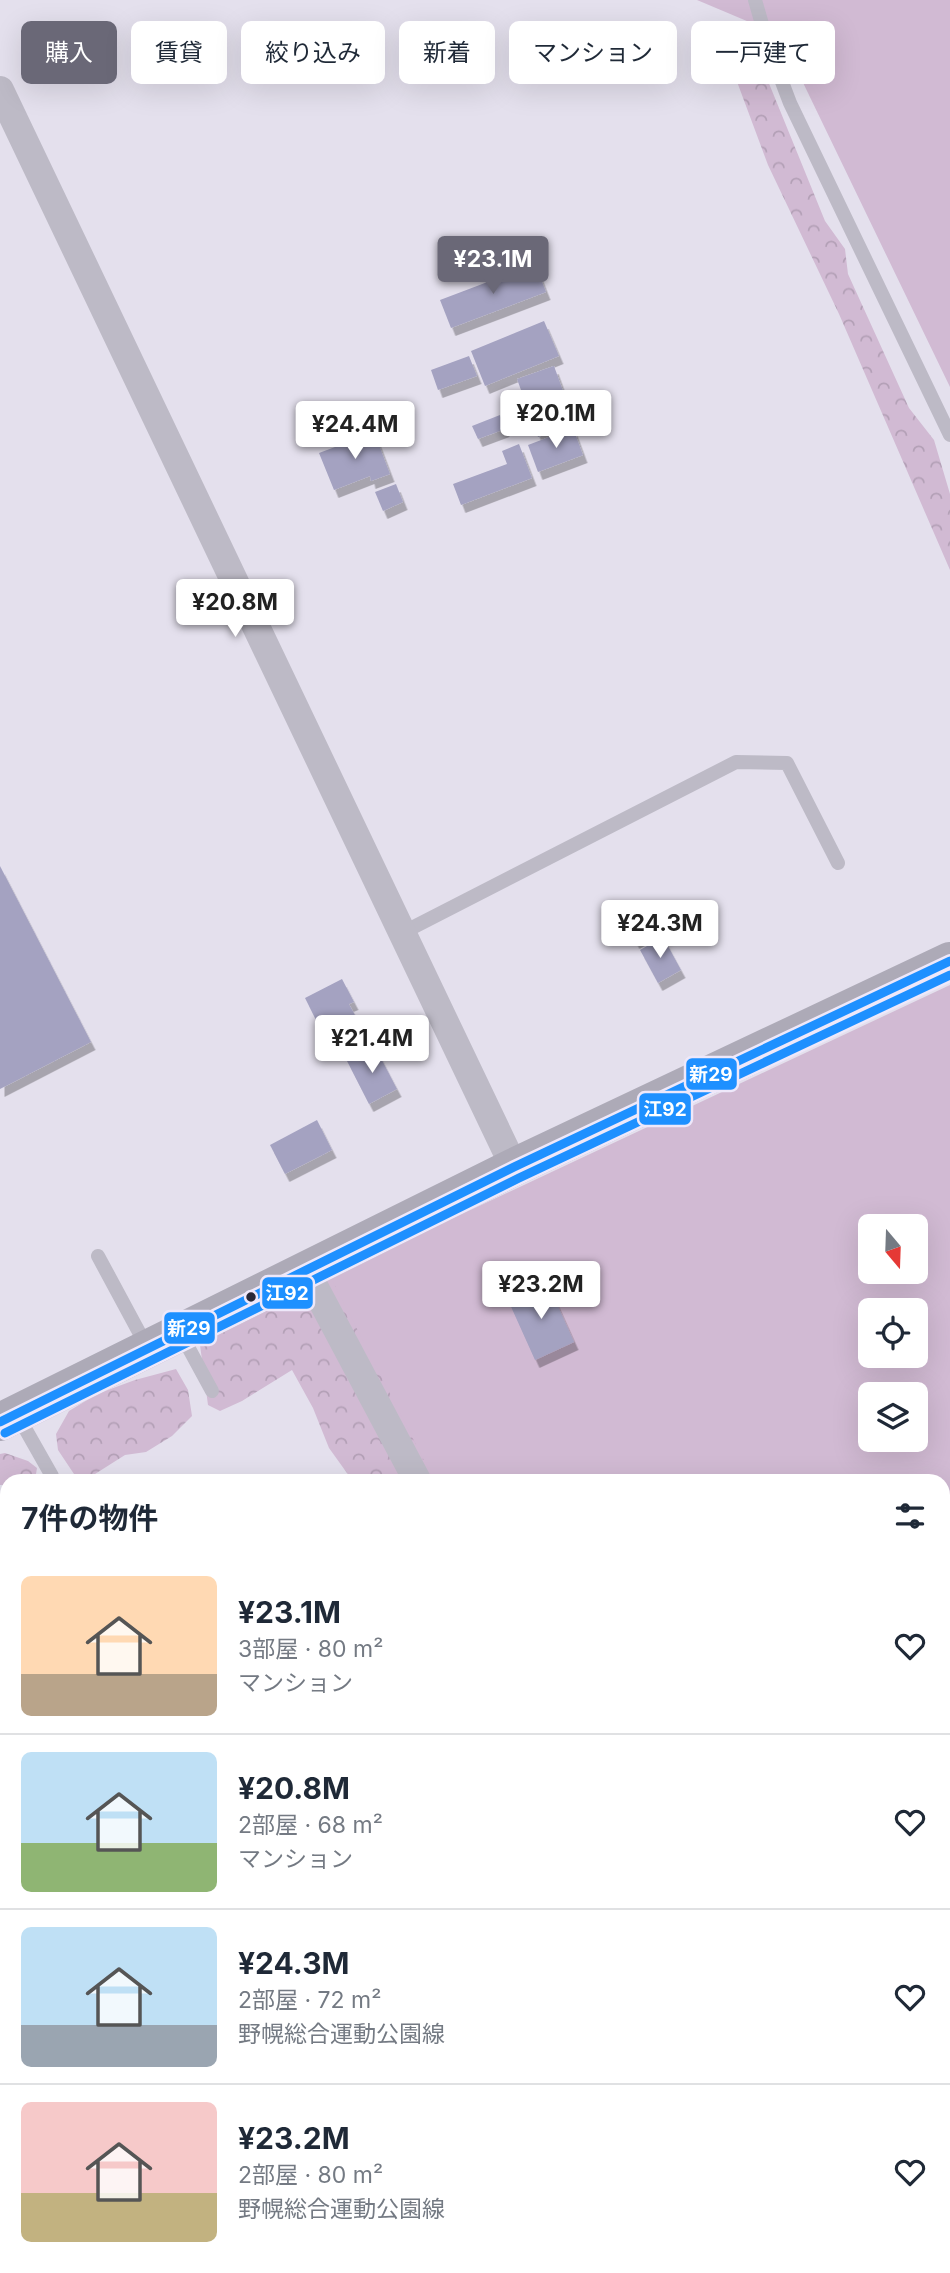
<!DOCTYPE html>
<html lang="ja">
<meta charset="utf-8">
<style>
:root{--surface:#fff;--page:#f2f2f3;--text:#1f2937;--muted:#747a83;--line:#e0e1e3;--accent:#6a6877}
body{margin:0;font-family:Inter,"Noto Sans JP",sans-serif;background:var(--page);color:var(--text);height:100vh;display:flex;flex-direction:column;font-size:26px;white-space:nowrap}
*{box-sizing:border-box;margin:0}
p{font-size:23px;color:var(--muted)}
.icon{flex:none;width:38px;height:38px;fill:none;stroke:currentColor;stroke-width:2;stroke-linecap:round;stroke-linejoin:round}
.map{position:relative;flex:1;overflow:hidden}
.drawer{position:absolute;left:0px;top:1474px;width:950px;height:800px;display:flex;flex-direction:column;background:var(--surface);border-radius:21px 21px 0 0;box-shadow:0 7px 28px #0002}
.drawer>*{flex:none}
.top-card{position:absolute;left:21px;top:21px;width:908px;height:63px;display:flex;gap:14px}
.needle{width:46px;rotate:161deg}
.fabs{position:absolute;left:858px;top:1214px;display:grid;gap:14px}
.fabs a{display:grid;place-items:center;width:70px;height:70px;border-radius:10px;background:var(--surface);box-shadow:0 7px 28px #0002;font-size:35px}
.price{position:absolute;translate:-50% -60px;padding:0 16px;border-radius:7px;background:#fff;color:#222;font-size:23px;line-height:46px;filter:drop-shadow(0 2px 4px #0008)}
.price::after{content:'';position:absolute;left:50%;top:42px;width:21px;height:16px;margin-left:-10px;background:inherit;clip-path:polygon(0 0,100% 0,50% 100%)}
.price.current{background:var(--accent);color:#fff}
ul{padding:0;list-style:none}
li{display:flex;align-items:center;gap:21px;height:175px;padding:0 21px}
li+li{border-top:2px solid var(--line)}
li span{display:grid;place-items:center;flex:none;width:196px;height:140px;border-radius:10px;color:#555}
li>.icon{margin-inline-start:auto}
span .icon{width:84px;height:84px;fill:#fffc;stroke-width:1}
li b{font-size:30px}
h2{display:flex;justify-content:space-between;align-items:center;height:84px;padding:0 21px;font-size:30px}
.pill{padding:0 24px;border-radius:10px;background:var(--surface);box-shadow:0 7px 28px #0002;font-size:24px;line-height:63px}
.pill.current{background:var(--accent);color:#fff}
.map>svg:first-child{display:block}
</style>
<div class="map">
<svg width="950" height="2273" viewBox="0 0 950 2273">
<defs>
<pattern id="forest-crowns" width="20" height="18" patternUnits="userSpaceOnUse" patternTransform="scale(1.75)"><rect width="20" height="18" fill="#d1bad3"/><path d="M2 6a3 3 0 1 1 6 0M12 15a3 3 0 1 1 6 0" fill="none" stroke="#b3a0b6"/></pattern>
<pattern id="plaza-grid" width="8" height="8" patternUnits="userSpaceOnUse" patternTransform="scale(1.75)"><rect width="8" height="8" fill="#d9d0ec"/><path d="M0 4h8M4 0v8" fill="none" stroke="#bab3cb"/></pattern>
<filter id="shadow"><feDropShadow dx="4.5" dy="8" stdDeviation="0" flood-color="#0004"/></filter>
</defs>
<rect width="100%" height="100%" fill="#e4e0ed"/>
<g fill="url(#forest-crowns)">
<path d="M742 54H757L825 221 845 249 848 274 909 408 934 440 950 494V570L839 314 768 165 736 79Z"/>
<path d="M572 1172 503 1480H352L329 1448 313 1408 292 1370 242 1401 220 1411 208 1405 200 1345 217 1327 429 1226Z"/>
<path d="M176 1369 188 1390 192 1416 172 1436 146 1452 125 1455 95 1474H74L58 1450 56 1434 69 1411 97 1394 135 1380Z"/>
<path d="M5 1453 28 1461 37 1468 35 1480H7V1485H0V1454Z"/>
<path d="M0 1758 7 1773V1846L6 1844H0Z"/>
<path d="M174 2266H231L235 2273H177Z"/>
<path d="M404 2266H586L584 2273H392Z"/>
</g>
<g fill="#d1bad3" fill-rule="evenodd">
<path d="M697 0H950V387L780 35Z"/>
<path d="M950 985V2273H634L632 2266H943V1480H434L330 1276ZM870 1227H915V1272H870ZM870 1311H915V1356H870ZM870 1395H915V1440H870Z"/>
</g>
<g fill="url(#plaza-grid)">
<path d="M7 1498V1550L0 1535V1502Z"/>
<path d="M7 1674V1730L0 1734V1682Z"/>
</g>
<g fill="#a4a2c1" filter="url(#shadow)">
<path d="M535 264 546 292 451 328 440 300Z"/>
<path d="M544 321 559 356 485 386 471 351Z"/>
<path d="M469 356 477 376 438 390 431 370Z"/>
<path d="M554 366 575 424 538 437 517 379Z"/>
<path d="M500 415 505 429 478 439 472 426Z"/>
<path d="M573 428 583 455 538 472 528 445Z"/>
<path d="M362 429 365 436 374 432 390 474 371 481 370 476 334 490 319 453 351 441 348 435Z"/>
<path d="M519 444 532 478 461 505 453 484 507 464 502 451Z"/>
<path d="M396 484 403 502 383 511 375 492Z"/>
<path d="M0 866 91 1042 0 1089Z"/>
<path d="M635 914 655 930 635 941 624 921Z"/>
<path d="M663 937 681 970 658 983 640 950Z"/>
<path d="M342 979 354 1002 349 1004 358 1021 325 1038 305 998Z"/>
<path d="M375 1047 397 1089 369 1104 347 1061Z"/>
<path d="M317 1120 332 1150 285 1174 270 1145Z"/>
<path d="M547 1282 574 1342 535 1360 508 1300Z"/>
<path d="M7 1730V1755L0 1741V1734Z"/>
</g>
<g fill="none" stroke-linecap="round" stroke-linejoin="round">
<g stroke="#b5b2bf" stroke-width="4.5" stroke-dasharray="3.5 3.5" stroke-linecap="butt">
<path d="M943 1599 950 1591"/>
<path d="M943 1823 950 1798"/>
<path d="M943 1970 950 1961"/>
<path d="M943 2078V2082"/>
</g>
<g stroke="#bdbac6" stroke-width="14">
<path d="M755 0 768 45 790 103 950 435"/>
<path d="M402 933 736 762 787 763 838 863"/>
<path d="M98 1256 147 1347"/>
<path d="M181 1334 212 1391"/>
<path d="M18 1416 52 1476"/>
<path d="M0 1868 7 1881"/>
</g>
<g stroke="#bdbac6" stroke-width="28">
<path d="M0 90 514 1167"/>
<path d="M306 1271 417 1480"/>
<path d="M0 2000 7 2014"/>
<path d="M134 2266 138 2273"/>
<path d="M607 2266 608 2273"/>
</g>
<path stroke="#adaab7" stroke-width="38" d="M0 1422 514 1167 950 961"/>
<defs>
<path id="bus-1" d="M0 1422 514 1167 950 961"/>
<path id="bus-2" d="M5 1433 519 1178 950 975"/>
</defs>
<use href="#bus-1" stroke="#eee8fa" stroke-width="14"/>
<use href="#bus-2" stroke="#eee8fa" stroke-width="14"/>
<use href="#bus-1" stroke="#1e90ff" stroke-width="9"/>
<use href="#bus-2" stroke="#1e90ff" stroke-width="9"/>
</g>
<circle fill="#292837" stroke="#eee8fa" stroke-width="2.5" cx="251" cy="1297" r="6"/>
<g stroke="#eee8fa" stroke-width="2.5">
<rect x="685" y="1057" width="53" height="34" rx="7" fill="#1e90ff"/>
<rect x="638" y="1092" width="54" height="34" rx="7" fill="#1e90ff"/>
<rect x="261" y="1276" width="53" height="34" rx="7" fill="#1e90ff"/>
<rect x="163" y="1311" width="53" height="34" rx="7" fill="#1e90ff"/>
</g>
<g font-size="19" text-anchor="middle" font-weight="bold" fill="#fff">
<text x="711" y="1081">新29</text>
<text x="665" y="1116">江92</text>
<text x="287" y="1300">江92</text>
<text x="189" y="1335">新29</text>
</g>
</svg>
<div class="fabs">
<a><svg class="needle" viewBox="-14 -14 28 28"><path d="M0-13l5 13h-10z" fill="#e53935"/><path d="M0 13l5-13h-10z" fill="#747a83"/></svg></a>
<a><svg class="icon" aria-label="locate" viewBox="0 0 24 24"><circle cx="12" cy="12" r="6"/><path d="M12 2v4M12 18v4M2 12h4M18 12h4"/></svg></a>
<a><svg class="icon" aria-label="layers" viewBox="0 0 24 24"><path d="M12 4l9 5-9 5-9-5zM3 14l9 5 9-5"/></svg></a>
</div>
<b class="price current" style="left:493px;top:296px">¥23.1M</b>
<b class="price" style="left:556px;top:450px">¥20.1M</b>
<b class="price" style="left:355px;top:461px">¥24.4M</b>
<b class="price" style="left:235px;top:639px">¥20.8M</b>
<b class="price" style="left:660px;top:960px">¥24.3M</b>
<b class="price" style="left:372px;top:1075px">¥21.4M</b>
<b class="price" style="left:541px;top:1321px">¥23.2M</b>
<div class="top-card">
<a class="pill current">購入</a>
<a class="pill">賃貸</a>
<a class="pill">絞り込み</a>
<a class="pill">新着</a>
<a class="pill">マンション</a>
<a class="pill">一戸建て</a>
</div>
<section class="drawer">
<h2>7件の物件<svg class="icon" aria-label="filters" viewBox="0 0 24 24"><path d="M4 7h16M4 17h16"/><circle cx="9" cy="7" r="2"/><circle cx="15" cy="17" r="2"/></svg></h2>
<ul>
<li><span style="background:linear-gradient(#ffd9b3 70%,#b9a48a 0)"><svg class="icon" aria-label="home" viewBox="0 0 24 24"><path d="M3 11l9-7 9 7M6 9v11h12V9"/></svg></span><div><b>¥23.1M</b><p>3部屋 · 80 m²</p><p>マンション</p></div><svg class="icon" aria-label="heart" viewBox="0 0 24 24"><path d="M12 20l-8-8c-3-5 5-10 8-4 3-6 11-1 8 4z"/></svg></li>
<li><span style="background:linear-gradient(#bfe0f5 65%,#8fb573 0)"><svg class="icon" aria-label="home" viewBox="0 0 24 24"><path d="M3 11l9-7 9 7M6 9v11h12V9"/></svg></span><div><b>¥20.8M</b><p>2部屋 · 68 m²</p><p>マンション</p></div><svg class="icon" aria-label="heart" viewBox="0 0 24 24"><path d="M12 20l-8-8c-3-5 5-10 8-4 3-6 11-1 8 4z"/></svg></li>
<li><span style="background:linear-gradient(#bfe0f5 70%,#9aa5b1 0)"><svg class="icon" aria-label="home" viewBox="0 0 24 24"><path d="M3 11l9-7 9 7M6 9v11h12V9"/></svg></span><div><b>¥24.3M</b><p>2部屋 · 72 m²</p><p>野幌総合運動公園線</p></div><svg class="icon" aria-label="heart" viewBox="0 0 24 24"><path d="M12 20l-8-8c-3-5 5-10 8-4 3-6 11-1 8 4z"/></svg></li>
<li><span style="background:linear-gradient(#f6c9c9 65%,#c2b280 0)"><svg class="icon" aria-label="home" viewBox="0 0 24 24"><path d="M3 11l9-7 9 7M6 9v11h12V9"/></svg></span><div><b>¥23.2M</b><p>2部屋 · 80 m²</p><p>野幌総合運動公園線</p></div><svg class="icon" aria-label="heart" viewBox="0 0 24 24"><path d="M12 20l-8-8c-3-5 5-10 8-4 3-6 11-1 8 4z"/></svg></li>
</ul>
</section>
</div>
